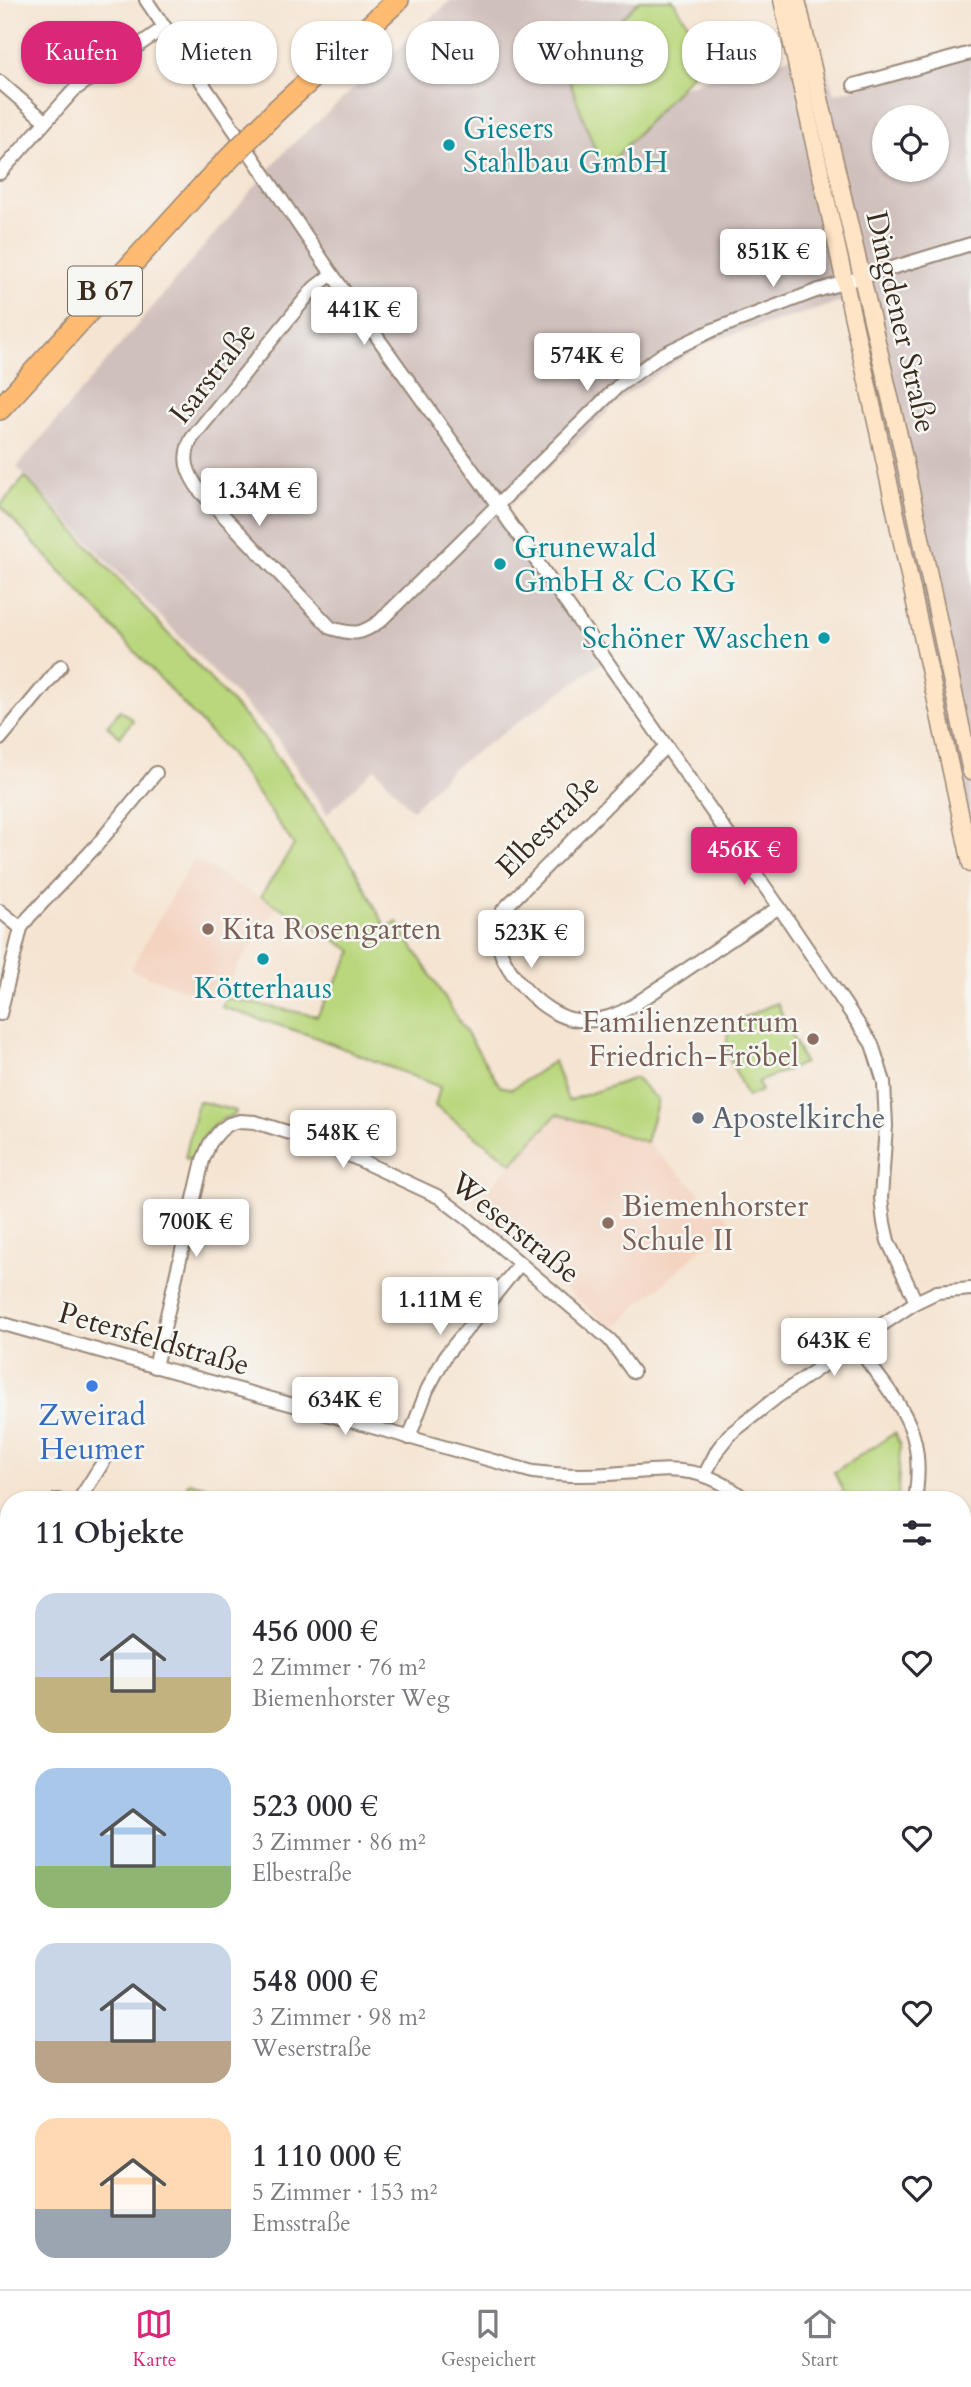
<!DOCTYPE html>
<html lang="de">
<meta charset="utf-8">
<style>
:root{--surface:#fff;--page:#f7f7f7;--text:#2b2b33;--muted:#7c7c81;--line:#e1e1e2;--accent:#db2777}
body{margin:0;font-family:Cardo,serif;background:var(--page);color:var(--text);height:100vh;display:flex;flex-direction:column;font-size:26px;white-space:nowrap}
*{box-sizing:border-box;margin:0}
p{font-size:23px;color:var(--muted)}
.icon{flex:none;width:38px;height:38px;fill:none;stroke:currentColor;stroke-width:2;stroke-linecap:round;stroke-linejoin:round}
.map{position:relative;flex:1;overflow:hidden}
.details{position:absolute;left:0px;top:1491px;width:971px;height:798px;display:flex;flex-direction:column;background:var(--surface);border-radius:28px 28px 0 0;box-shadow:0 2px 5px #0004}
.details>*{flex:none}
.top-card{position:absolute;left:21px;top:21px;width:929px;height:63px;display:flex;gap:14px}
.fabs{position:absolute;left:872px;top:105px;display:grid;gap:14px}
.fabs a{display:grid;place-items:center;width:77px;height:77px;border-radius:50%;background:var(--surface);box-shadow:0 2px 5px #0004;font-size:35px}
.price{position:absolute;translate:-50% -60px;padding:0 16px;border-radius:7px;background:#fff;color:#222;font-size:23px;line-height:46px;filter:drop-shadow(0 2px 4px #0008)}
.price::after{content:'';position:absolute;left:50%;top:42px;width:21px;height:16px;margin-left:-10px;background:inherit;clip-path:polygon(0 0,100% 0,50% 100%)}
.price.selected{background:var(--accent);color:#fff}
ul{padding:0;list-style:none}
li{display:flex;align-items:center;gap:21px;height:175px;padding:0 35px}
li span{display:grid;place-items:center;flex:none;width:196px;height:140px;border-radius:21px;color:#555}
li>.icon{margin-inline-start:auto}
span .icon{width:84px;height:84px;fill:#fffc;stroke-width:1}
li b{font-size:30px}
h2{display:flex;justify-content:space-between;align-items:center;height:84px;padding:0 35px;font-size:30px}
.pill{padding:0 24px;border-radius:28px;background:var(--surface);box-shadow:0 2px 5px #0004;font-size:24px;line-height:63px}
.pill.selected{background:var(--accent);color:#fff}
.dock{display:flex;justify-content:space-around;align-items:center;height:98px;border-top:2px solid var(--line);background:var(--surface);font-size:19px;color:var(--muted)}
.dock a{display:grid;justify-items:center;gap:4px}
.dock .selected{color:var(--accent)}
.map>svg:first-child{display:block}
</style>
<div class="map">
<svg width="971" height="2289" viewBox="0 0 971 2289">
<rect width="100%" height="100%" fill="#f6f6f2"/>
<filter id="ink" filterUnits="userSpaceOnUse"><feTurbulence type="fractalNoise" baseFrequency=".0143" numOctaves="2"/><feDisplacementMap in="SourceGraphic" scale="14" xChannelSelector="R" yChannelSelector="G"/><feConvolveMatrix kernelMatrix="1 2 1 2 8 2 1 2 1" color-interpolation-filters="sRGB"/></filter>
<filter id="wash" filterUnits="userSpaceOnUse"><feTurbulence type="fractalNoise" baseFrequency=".00686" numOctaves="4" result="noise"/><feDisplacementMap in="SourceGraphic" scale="28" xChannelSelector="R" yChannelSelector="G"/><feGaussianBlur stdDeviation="1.57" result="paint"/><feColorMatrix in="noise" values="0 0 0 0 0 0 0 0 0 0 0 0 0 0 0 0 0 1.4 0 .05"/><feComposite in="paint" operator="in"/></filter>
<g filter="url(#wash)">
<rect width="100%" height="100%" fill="#f5e4d1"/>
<g fill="#f4d3c0">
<path d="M193 859 277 908 240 962 222 997 216 996 215 1000 130 970Z"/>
<path d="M558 1115 646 1142 730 1220 663 1285 646 1297 613 1330 494 1227 475 1203Z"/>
</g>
<g fill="#d0c0bc" fill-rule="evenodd">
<path d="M451 0H640L567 74 603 170 678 89 711 77 780 60 820 47 834 94 971 57V849L852 299 707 342 623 397 502 513 603 662 452 769 412 810 375 768 327 814 277 738 17 467 283 153ZM884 117H936V170H884Z"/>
<path d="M0 2095 9 2103V2280H90L93 2285 89 2289H0Z"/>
</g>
<g fill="#bad77d" stroke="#7a804e" stroke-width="2">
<path d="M640 0H673L709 56 603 171 567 74Z"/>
<path d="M25 477 263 737 354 867 386 928 397 922 500 1086 512 1089 554 1061 568 1101 635 1078 658 1100 646 1142 557 1114 512 1163 435 1106 440 1087 312 1036 222 1007 225 998 317 1016 353 951 261 896 294 845 227 751 0 506Z"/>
<path d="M120 710 133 720 120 737 107 726Z"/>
<path d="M777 1003 804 1063 758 1082 761 1091 747 1097C720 1038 711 1029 777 1003Z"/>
<path d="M198 1101 236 1111 235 1115C210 1121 201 1138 194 1161L185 1158Z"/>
<path d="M895 1433 900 1444 898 1500H847L834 1472Z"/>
<path d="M189 1482 247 1498 251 1500H178Z"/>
<path d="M0 1810 9 1813V1968L0 1974Z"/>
<path d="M9 1970V2091L0 2085V1976Z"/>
</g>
</g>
<g filter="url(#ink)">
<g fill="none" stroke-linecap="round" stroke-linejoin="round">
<defs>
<g id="street">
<path d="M146 0 332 274 491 496 779 907 872 1044 884 1082 886 1126 881 1198 884 1223 888 1241 916 1302"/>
<path d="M0 82 45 121"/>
<path d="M854 85 971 53"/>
<path d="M0 173 74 90 165 27"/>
<path d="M332 274 314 288 192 438C181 458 187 473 200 491L331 628C354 635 361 635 380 621L617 387 663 354 713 330 816 291 971 244"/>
<path d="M0 739 61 666"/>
<path d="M666 746 503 910C500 919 496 927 497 937 500 969 540 1012 571 1019 594 1024 615 1017 634 1005L779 907"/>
<path d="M0 911 21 928"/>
<path d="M0 1014 21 928 29 917 97 845 156 773"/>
<path d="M0 1323 533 1472C558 1475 583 1476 608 1474 663 1471 699 1460 746 1500"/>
<path d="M855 1343C893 1401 928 1422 915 1500"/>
<path d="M155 1367 203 1160 210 1143 220 1131 229 1124 240 1121 255 1122 303 1137 351 1156 439 1197 468 1219 610 1340 633 1372"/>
<path d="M409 1438 427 1390 446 1355 520 1264"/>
<path d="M704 1476 718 1449 729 1435 777 1397 855 1343 916 1302 937 1292 971 1289"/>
<path d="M57 1500H58"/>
<path d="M79 1500 107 1456"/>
<path d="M0 1621 9 1607"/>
<path d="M962 1662 971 1661"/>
<path d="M0 1707 9 1704"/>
<path d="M0 1789 9 1786"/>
<path d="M962 2087 971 2091"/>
<path d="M0 2111 9 2118"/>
<path d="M238 2280 247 2289"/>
<path d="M418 2280 426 2289"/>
<path d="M596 2280 604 2289"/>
<path d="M203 2289 212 2280"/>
</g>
<g id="secondary">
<path d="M782 0 878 431 971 864"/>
<path d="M797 0 901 444 971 772"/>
<path d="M962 2141 971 2130"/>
<path d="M816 2289 826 2280"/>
</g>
<g id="highway">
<path d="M277 110 398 0"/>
<path d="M0 409 212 176"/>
</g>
</defs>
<use href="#street" stroke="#988778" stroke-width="16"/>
<use href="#secondary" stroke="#988778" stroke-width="19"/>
<use href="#highway" stroke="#988778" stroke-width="24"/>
<use href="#street" stroke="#fff" stroke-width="12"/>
<use href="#secondary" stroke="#ffe4c6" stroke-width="16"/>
<use href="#highway" stroke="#febb71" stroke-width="21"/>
<defs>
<path id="highway-bridge" d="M212 176 277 110"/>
</defs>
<use href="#highway-bridge" stroke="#988778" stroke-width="24" stroke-linecap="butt"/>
<use href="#highway-bridge" stroke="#febb71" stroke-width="21"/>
</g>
</g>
<g fill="#0f9aa8" stroke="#f6f6f2" stroke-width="2.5">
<circle cx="449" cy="145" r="7"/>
<circle cx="500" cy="564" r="7"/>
<circle cx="824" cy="638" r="7"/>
<circle cx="263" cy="959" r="7"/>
</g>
<g fill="#8d6e63" stroke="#f6f6f2" stroke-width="2.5">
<circle cx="208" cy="929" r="7"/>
<circle cx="813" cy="1039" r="7"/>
<circle cx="608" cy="1223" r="7"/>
</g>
<circle fill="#6b7280" stroke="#f6f6f2" stroke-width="2.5" cx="698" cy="1118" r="7"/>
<circle fill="#3f7fe0" stroke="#f6f6f2" stroke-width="2.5" cx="92" cy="1386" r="7"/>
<g text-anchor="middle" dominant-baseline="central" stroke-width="5" stroke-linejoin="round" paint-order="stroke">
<rect fill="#f6f6f2" stroke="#73675e" stroke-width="2" x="68" y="266.5" width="74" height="49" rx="5"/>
<g font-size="28" font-weight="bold" fill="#3b2a1e">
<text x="105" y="291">B 67</text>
</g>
<g font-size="30" fill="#0d838f" stroke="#f6f6f2" text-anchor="start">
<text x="463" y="128">Giesers<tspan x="463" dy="34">Stahlbau GmbH</tspan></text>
<text x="514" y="547">Grunewald<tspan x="514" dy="34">GmbH &amp; Co KG</tspan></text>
<text x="810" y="638" text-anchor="end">Schöner Waschen</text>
<text x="263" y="988" text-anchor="middle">Kötterhaus</text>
</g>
<g font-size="30" fill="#3b2a1e" stroke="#f6f6f2">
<text transform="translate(901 322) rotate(77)">Dingdener Straße</text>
<text transform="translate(213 373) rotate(-52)">Isarstraße</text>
<text transform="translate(548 826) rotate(-45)">Elbestraße</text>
<text transform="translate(515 1228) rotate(39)">Weserstraße</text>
<text transform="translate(154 1339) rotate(16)">Petersfeldstraße</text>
</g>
<g font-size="30" fill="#785e54" stroke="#f6f6f2" text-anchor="start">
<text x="222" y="929">Kita Rosengarten</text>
<text x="799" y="1022" text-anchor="end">Familienzentrum<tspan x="799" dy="34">Friedrich-Fröbel</tspan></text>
<text x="622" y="1206">Biemenhorster<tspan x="622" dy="34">Schule II</tspan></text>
</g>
<g font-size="30" fill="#5b616d" stroke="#f6f6f2" text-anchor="start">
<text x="712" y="1118">Apostelkirche</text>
</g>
<g font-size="30" fill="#366cbe" stroke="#f6f6f2">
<text x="92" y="1415">Zweirad<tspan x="92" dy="34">Heumer</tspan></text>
</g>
</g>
</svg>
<div class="fabs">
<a><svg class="icon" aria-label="locate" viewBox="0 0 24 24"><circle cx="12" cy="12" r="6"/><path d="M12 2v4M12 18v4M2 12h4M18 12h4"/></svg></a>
</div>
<b class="price" style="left:773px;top:289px">851K €</b>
<b class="price" style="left:364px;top:347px">441K €</b>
<b class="price" style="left:587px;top:393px">574K €</b>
<b class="price" style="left:259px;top:528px">1.34M €</b>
<b class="price selected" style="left:744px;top:887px">456K €</b>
<b class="price" style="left:531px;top:970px">523K €</b>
<b class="price" style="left:343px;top:1170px">548K €</b>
<b class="price" style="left:196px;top:1259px">700K €</b>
<b class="price" style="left:440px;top:1337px">1.11M €</b>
<b class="price" style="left:834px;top:1378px">643K €</b>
<b class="price" style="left:345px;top:1437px">634K €</b>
<div class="top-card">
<a class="pill selected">Kaufen</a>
<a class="pill">Mieten</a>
<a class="pill">Filter</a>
<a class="pill">Neu</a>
<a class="pill">Wohnung</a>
<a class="pill">Haus</a>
</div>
<section class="details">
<h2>11 Objekte<svg class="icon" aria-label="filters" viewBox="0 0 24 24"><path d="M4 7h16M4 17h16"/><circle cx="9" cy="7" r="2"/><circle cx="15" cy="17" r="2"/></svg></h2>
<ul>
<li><span style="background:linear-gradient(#c9d6e8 60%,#c2b280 0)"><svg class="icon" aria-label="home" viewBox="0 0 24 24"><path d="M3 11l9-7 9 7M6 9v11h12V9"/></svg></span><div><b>456 000 €</b><p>2 Zimmer · 76 m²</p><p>Biemenhorster Weg</p></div><svg class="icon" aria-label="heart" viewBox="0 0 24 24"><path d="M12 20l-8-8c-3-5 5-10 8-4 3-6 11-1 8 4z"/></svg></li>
<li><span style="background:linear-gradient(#a9c7e8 70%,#8fb573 0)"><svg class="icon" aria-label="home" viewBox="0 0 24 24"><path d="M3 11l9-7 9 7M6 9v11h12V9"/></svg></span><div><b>523 000 €</b><p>3 Zimmer · 86 m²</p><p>Elbestraße</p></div><svg class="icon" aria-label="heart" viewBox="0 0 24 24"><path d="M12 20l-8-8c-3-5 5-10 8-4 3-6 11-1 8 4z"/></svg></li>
<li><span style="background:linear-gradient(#c9d6e8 70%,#b9a48a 0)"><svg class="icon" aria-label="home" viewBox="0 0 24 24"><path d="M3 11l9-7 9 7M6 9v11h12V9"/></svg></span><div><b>548 000 €</b><p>3 Zimmer · 98 m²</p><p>Weserstraße</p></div><svg class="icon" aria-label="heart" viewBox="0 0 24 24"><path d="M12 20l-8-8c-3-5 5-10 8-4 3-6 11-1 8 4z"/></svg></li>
<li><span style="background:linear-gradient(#ffd9b3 65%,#9aa5b1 0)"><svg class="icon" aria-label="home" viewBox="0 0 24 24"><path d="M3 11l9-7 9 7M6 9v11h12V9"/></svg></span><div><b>1 110 000 €</b><p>5 Zimmer · 153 m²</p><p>Emsstraße</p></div><svg class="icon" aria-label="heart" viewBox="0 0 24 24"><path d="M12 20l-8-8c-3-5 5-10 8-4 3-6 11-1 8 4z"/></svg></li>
</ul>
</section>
</div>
<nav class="dock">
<a class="selected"><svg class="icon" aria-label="map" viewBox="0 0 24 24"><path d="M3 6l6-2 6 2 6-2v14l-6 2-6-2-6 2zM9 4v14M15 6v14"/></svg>Karte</a>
<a><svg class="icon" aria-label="saved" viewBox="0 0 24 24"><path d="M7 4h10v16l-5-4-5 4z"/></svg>Gespeichert</a>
<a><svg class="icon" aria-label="home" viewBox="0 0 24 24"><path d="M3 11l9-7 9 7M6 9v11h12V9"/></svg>Start</a>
</nav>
